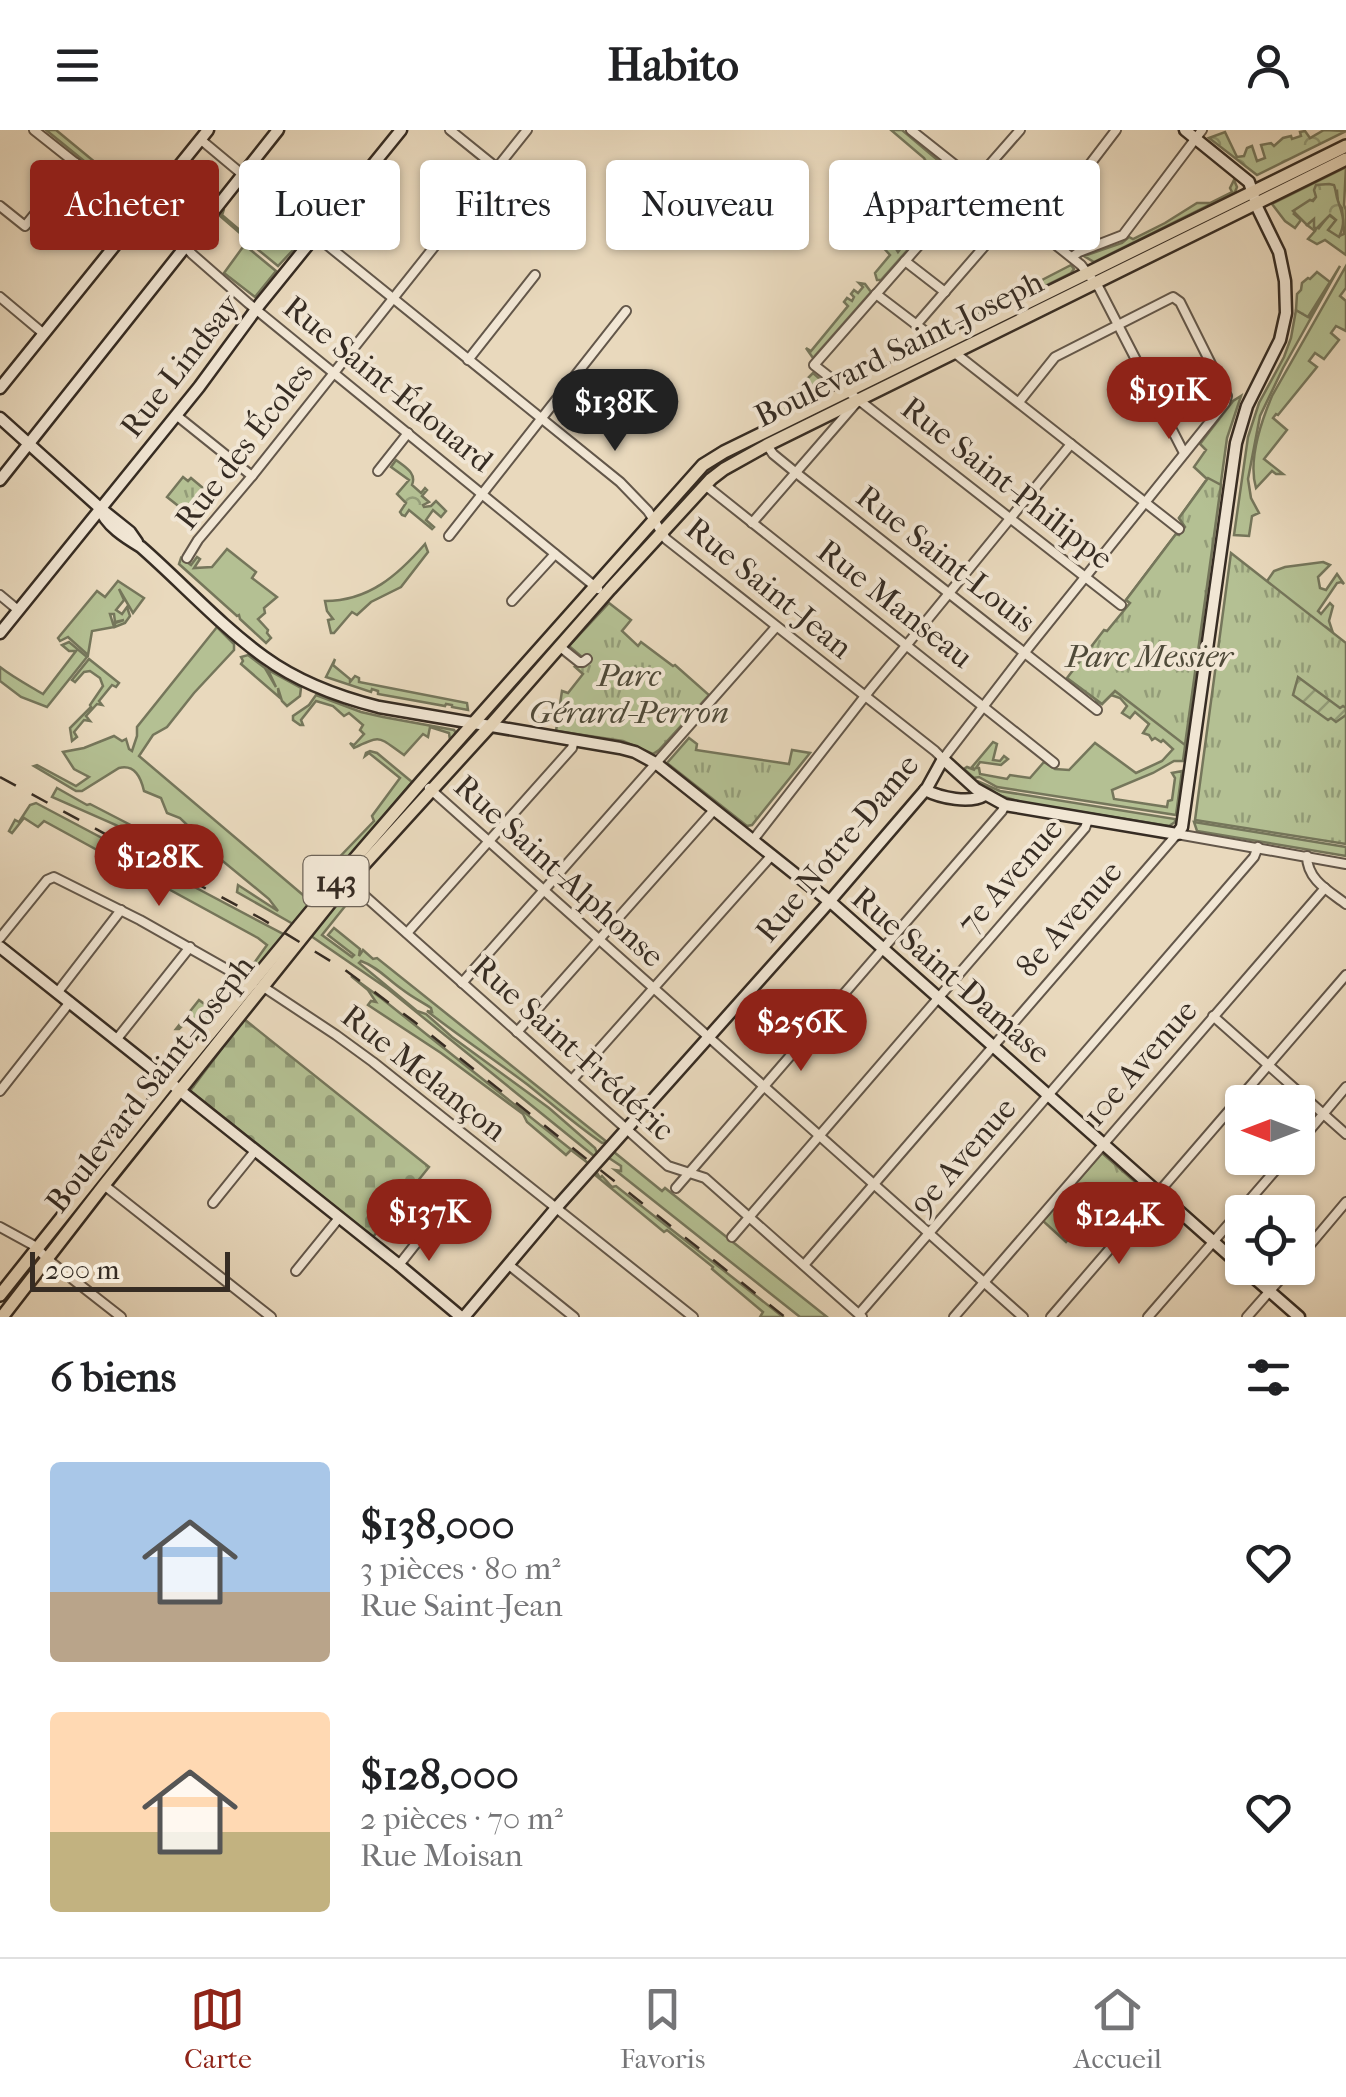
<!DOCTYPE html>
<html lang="fr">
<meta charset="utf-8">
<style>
:root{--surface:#fff;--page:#f2f2f2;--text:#202124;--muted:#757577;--line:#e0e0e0;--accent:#8f2418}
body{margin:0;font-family:"IM FELL French Canon",serif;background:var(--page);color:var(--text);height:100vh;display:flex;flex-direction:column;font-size:38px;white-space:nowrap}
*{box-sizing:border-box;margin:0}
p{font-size:32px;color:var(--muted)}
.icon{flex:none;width:55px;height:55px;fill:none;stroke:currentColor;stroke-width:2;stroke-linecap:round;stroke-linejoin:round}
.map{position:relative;height:1187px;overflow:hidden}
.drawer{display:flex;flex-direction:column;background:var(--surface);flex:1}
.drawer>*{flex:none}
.guide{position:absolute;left:30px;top:30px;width:1288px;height:90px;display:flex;gap:20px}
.needle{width:65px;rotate:270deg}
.tools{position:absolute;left:1225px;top:955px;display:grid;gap:20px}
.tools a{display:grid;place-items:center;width:90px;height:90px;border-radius:10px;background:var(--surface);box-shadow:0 2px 8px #0004;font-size:50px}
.scale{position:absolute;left:30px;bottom:25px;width:200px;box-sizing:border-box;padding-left:10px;border:5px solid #362c23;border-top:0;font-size:28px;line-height:35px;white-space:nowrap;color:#362c23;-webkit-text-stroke:8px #f1e6d4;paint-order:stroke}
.price{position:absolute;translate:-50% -85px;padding:0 22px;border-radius:35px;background:var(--accent);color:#fff;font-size:32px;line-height:65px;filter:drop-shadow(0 2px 5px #0008)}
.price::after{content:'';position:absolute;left:50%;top:60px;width:30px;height:22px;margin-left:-15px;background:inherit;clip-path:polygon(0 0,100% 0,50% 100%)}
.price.selected{background:#222;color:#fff}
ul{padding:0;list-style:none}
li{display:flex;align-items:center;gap:30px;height:250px;padding:0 50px}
li span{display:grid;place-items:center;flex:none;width:280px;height:200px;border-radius:10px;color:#555}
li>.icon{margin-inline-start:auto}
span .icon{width:120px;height:120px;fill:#fffc;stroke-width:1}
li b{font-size:42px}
h2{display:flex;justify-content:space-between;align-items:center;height:120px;padding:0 50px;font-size:42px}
.tag{padding:0 35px;border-radius:10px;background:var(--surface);box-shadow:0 2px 8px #0004;font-size:35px;line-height:90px}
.tag.selected{background:var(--accent);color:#fff}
header{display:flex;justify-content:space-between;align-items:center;height:130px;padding:0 50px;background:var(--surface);font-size:45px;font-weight:800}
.tabs{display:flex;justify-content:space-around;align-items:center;height:140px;border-top:2px solid var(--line);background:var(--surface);font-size:28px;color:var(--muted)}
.tabs a{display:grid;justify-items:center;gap:5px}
.tabs .selected{color:var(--accent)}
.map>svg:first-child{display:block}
</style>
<header><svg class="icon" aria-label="menu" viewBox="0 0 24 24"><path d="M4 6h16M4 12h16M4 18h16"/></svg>Habito<svg class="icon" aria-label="person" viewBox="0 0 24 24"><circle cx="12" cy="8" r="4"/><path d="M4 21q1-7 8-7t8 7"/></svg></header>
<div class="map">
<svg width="1346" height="1187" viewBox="0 0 1346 1187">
<defs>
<pattern id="forest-crowns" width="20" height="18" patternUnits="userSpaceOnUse" patternTransform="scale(2.5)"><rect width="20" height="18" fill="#b4c093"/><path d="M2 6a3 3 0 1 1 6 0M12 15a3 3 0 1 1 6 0" fill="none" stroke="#939c78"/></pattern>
<pattern id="cemetery-stones" width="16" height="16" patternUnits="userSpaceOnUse" patternTransform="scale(2.5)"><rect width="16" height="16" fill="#b4c093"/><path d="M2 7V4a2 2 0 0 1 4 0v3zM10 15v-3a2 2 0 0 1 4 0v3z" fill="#939c78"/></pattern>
<pattern id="park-tufts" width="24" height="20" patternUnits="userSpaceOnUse" patternTransform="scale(2.5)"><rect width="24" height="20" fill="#b4c093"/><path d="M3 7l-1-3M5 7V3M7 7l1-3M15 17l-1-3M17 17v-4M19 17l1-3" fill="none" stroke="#939c78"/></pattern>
<pattern id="garden-furrows" width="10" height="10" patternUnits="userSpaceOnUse" patternTransform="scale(2.5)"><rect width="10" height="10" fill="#b4c093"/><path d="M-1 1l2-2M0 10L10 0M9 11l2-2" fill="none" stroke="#939c78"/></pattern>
</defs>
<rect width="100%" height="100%" fill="#e9d9bd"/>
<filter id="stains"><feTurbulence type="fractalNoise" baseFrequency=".002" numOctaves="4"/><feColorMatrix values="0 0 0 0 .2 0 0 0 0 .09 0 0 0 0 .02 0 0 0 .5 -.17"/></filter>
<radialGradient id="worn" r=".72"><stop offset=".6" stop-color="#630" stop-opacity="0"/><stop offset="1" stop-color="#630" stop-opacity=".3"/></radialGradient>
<g fill="#b4c093" stroke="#75765b" stroke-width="2.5">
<path d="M46 0H56L141 70 137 74Z"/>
<path d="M891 0H902L966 54 881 150H877L875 143 890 125 881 115 887 104 895 110 893 114 898 122 904 114 905 107 893 97 911 74 917 79 915 91 917 97 923 98 943 73 934 64 937 59 930 55 929 51 933 50 938 57 947 50 933 36 930 38 924 28Z"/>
<path d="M999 34 1029 59 1016 74 985 50Z"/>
<path d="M1346 37 1344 75 1346 80V125L1325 110 1317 114 1308 109 1315 101 1307 95 1313 88 1319 98 1329 85 1336 90 1329 100 1339 106 1344 104 1342 78 1338 73 1337 61 1317 67 1294 84 1301 90 1295 98 1285 91 1272 74Z"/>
<path d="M1234 50 1237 57 1235 62 1094 132 1084 126 1122 113 1129 107 1133 109 1165 93 1197 73H1210L1232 62 1230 58Z"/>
<path d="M224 79 222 85 249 108 252 106 254 107 247 117 276 141 255 167 224 143 248 110 219 85Z"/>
<path d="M269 102 273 106 275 105 293 120 278 136 256 118Z"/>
<path d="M1071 135 1074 139 1071 143 947 205 943 204 953 196Z"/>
<path d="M1340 136 1283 238 1260 286 1248 349 1251 368 1259 383 1252 386 1249 406 1234 405 1248 307 1259 273 1284 227 1291 208 1296 180 1309 187Z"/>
<path d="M1346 136V158L1340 166 1346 171V201L1336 196 1331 203 1339 210 1324 229 1315 223 1309 231 1317 237 1278 285 1276 284 1273 288 1287 300 1264 329 1283 344H1276L1272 341 1256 358C1248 331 1261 292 1272 266Z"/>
<path d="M859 153 865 154 871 162 813 228 806 218 811 221 848 176 844 172 847 168 852 171 854 167 851 164 854 160 858 163 863 157Z"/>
<path d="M813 243 828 256 830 260 828 263 773 290 766 285 779 278 778 273 784 270 787 274 804 266 803 261 807 258 804 252Z"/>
<path d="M1241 266 1227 308 1183 631H1174L1153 643 1112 660 1114 669 1167 677 1168 671 1172 670 1175 648 1172 643 1182 641 1176 685 997 657 979 647 974 648 964 639 967 637 975 640 972 637 993 612 997 614 993 630 1000 631 1004 626 1008 629 1001 635 980 632 976 638H979L980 644 1007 649 1010 645 1030 648 1044 632 1055 639 1069 640 1095 613 1136 643 1162 631 1173 619 1163 610 1161 612 1155 608 1152 610 1149 605 1143 603 1149 594 1135 582 1130 588 1122 583 1127 576 1120 568 1111 565 1102 574 1096 571 1130 473 1126 470 1176 404 1179 405 1185 397 1179 388 1207 349 1194 337 1206 320 1200 314 1233 271Z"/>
<path d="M425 414 428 422 401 457 371 472 357 485 352 482 334 503H331L328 490 333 489 327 481 325 471C369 471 398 445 425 414Z"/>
<path d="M227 419 256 442 252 448 277 467 264 478 265 483 258 489 268 500 267 503 271 508 266 513 240 489 239 485 237 486 179 434 181 428 191 435 197 427 200 429 194 438 212 437Z"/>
<path d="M1323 432 1330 435 1318 447 1320 458 1326 460 1337 444 1344 454 1341 452 1337 453 1318 481 1321 484 1330 473 1333 476 1329 491 1333 503 1326 497 1254 470 1274 441 1285 437Z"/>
<path d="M118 451 144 468 133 483 119 459 124 470 116 480 122 484 127 477 130 486 125 493 115 497V493L124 490 115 492 114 484H110L114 497 92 501 88 525 68 507 60 511 58 508 97 461 105 467Z"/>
<path d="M217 497 234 514V520L194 563 167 597 153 605 139 626 303 765 374 691 372 686 400 648 369 623 365 626 366 623 370 621 377 623 412 652 293 794 237 762 238 755 278 781 269 769 208 719V715L180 688 167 683 161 668 144 661C141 648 135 634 119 638L82 661H76L34 636 37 635 76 656 89 647 74 639 63 622 84 618 114 606 122 611 126 609 129 619 132 621 137 606V597Z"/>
<path d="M69 512 87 527 47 577 21 567 0 551V537C14 548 28 555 43 564L76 521H69L62 515Z"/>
<path d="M248 525 265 538 276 557 268 540 301 558 300 566 287 576 282 571 278 558 279 567 241 534 243 531 241 527Z"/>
<path d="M89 529 119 553 116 557 112 555 99 571 102 575 97 574 86 586 90 591 84 590 74 602 77 607 72 611 70 598 91 577 90 575 103 556 100 548 90 541 84 542 75 552 72 550Z"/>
<path d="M335 529 333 535 350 549V552L355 546 359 548V552L467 573 468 580 452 577V575L446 574 445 576 378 564V561L372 559 371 562 326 547Z"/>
<path d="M316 565 361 582 383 587 454 600 456 603 450 610 449 603 430 597 428 607 423 604 404 625C378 607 382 604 354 618L350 613 354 615 364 604 360 600 363 595 349 583 344 586 333 576 316 571 301 590 303 595H300L293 590V586L309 575Z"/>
<path d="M977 651 1000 661 1175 689V692L1169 696 1025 673 1001 666Z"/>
<path d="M57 658 87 675 90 674 148 704V708L169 719 172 712 186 722 178 727 180 731 116 695 52 667Z"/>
<path d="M36 673 285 805 256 841 249 840 267 815 258 808 44 691 38 697 24 688 12 703 9 701 15 690 19 692 30 675Z"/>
<path d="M1194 692 1346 717V726L1197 701Z"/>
<path d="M350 763 357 769 354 772 350 770 322 805 352 827 354 825 328 805 334 798 360 819 359 826 363 820 373 829 377 828 607 1012 602 1013C576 995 553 975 528 955 495 930 460 907 427 881L432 882 431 878C422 872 412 867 403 860 388 850 378 837 361 831L359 833 417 881 426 884 452 907 549 978 595 1018 597 1023 594 1026 388 859 311 806 344 764Z"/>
<path d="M351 846 381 868 588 1033 571 1020 566 1025 527 992 523 984 441 923 368 875 371 871 376 872 368 860Z"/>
<path d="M199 870 219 885 192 916 188 910 196 898 187 891 179 899H176Z"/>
<path d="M614 1022 662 1061 665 1058 827 1187H800L615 1040 621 1041V1036L609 1028Z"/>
<path d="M597 1043 600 1048 602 1046 612 1057 616 1056 783 1187H760L763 1182 712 1139 713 1137 667 1100 664 1102 595 1045Z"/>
</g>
<g fill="url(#forest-crowns)" stroke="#75765b" stroke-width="2.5">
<path d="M1324 0 1346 1 1257 45 1209 8 1225 2 1237 27 1244 26 1247 18 1252 16 1257 31 1265 28 1261 15 1271 13 1274 16 1283 8 1291 6 1292 9 1301 6 1300 2 1305 1 1310 8Z"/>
<path d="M1329 54 1334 55C1336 60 1336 66 1338 71 1343 86 1346 92 1339 107L1328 100 1336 90 1330 85 1316 99 1314 97V89L1307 95 1293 81 1310 70 1313 71 1316 67 1314 60 1316 55Z"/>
<path d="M396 330C405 337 417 343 412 355L421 363 425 358 427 360 422 366 429 372 423 375 424 377 431 376 436 371 446 381 441 387 433 380 426 390 434 397 432 399 409 380 405 386 402 385 400 382 406 373 397 364 409 350 391 337Z"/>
</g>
<path fill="url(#cemetery-stones)" stroke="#75765b" stroke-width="2.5" d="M244 889 429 1037 373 1107 190 961Z"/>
<g fill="url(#park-tufts)" stroke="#75765b" stroke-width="2.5">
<path d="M1317 142 1330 152 1308 187 1296 180 1297 164 1301 160 1302 153 1308 148 1310 149Z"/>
<path d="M183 347 188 351 191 348 203 358 186 382 167 367Z"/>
<path d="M1208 348 1221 355 1185 615 1115 561 1102 574 1067 548 1104 500 1107 501 1130 473 1126 470 1176 404 1179 405 1185 397 1179 388Z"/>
<path d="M1231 423 1346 513V714L1195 690Z"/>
<path d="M609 473 631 490 622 501 638 516 641 512 673 536 675 535 709 565 659 620 653 624 623 611 556 601 562 561 568 563 583 544 575 537 588 532 569 516Z"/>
<path d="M689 608 697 614 696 620 789 634 792 620 810 623 752 695 747 696 667 633Z"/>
<path d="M1102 1023 1149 1064 1120 1098 1096 1077 1066 1112 1043 1091Z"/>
</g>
<path fill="url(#garden-furrows)" stroke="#75765b" stroke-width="2.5" d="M1298 547 1340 578 1343 576 1346 578V585L1336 592 1331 588 1328 590 1293 565Z"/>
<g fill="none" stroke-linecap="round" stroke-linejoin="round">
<defs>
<g id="street">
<path d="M34 0 131 77 148 85 179 109 192 124 248 173 598 459"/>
<path d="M450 0 497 38"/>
<path d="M911 0 1081 135 1099 158 1184 323"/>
<path d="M1020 0 814 235 1121 475"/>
<path d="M200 9 321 110 620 352 648 381 666 409 935 621 943 629 1029 517 1225 273 1227 266 1180 172 1173 167 1055 227 1019 272"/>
<path d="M0 76 25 96 76 33"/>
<path d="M1039 101 1116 0"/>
<path d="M1072 127 1079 122 1123 105 1202 0"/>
<path d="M905 131 945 162"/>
<path d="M876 164 943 215"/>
<path d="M0 167 44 204"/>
<path d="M916 195 1015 81"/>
<path d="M955 223 1179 399"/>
<path d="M468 230 535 145"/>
<path d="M176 285 252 346"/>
<path d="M767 315 773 324 795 342 1097 580"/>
<path d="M378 341 408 303"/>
<path d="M705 355 1054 633"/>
<path d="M752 393 857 272"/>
<path d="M449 406 626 181"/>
<path d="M187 428 198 410 252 346 527 0"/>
<path d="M0 465 18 480"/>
<path d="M512 471 555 424"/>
<path d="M559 516 579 532H583L587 529"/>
<path d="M429 658 1023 1187"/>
<path d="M753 710 869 561 1071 314"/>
<path d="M1307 726C1307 750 1329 761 1346 774"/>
<path d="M348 751 668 1036 705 1048 862 1187"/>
<path d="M407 803 572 618 574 610"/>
<path d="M0 808 47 750 54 747 140 790 253 854"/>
<path d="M462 853 776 497"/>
<path d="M262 856 336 905 373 932 693 1187"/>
<path d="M57 863 121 780"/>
<path d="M1213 886 1346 1004"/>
<path d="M517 902 714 680"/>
<path d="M116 910 190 817"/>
<path d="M572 950 772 725"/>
<path d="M0 961 70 872"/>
<path d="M1298 1014 1346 957"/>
<path d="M104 1055 271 1187"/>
<path d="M676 1058 1002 681 1005 675"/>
<path d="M213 1073 255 1021"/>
<path d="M0 1097 33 1115 52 1133 121 1187"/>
<path d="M732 1107 1085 698 1088 690"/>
<path d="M1298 1129 1346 1072"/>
<path d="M399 1135 455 1064"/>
<path d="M509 1135 574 1187"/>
<path d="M804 1135 1177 704 1346 734"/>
<path d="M296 1141 339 1088"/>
<path d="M859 1184 1254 727 1258 717"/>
<path d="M954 1187 1325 758"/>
<path d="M1051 1187 1346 845"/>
<path d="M1148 1187 1286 1028"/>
<path d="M1247 1187 1290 1138"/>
</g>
<g id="secondary">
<path d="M0 258 208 0"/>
<path d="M0 288 100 378 130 402 137 412"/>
<path d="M0 350 278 0"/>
<path d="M100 378C105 395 126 408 141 417 182 453 220 495 264 527 297 551 339 567 379 577L620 618 635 622 657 634 834 775 1242 1137"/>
<path d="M0 503 199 257 260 174 401 0"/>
<path d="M925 660C941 668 970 674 985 665"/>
<path d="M0 817 399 1135 461 1187"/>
<path d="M1243 1138 1299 1187"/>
<path d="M464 1187 556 1078 823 779 927 658 943 629 976 659 1005 675 1177 704 1182 697 1236 313 1247 276 1280 210 1286 183 1285 151 1279 122 1258 79 1249 52 1185 0"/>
</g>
<g id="primary">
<path d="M0 1165 169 953 346 739 422 651 703 335 724 322 1346 16"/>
<path d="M2 1187 104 1055 337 764 490 596 610 459 711 349 724 339 767 315 1346 29"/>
</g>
</defs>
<use href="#street" stroke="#63574a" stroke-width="12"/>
<use href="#secondary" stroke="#362c23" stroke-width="15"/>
<use href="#primary" stroke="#362c23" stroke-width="16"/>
<use href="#street" stroke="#f1e6d4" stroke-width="8"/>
<use href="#secondary" stroke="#f1e6d4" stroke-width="10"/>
<use href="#primary" stroke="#e9d9bd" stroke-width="11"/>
<path stroke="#362c23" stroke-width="2.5" stroke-dasharray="18 18" stroke-linecap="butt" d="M0 647 262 789 345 840 412 890 785 1187"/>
</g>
<g text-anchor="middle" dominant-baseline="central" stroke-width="8" stroke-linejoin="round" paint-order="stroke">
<rect fill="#f1e6d4" stroke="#6e6458" stroke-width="2.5" x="303.5" y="726" width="65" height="50" rx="8"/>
<g font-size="30" font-weight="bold" fill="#362c23">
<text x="336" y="751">143</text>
</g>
<g font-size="32" fill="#362c23" stroke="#f1e6d4">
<text transform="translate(899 219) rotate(-26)">Boulevard Saint-Joseph</text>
<text transform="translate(180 236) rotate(-52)">Rue Lindsay</text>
<text transform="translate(388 254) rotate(39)">Rue Saint-Édouard</text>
<text transform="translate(244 316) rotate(-52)">Rue des Écoles</text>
<text transform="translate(1007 353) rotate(38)">Rue Saint-Philippe</text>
<text transform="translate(946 429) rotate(38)">Rue Saint-Louis</text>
<text transform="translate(769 458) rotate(39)">Rue Saint-Jean</text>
<text transform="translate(895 474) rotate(38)">Rue Manseau</text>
<text transform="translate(837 718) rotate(-50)">Rue Notre-Dame</text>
<text transform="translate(559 741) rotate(42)">Rue Saint-Alphonse</text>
<text transform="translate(1010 746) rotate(-49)">7e Avenue</text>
<text transform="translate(1069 789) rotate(-49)">8e Avenue</text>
<text transform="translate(951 845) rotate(41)">Rue Saint-Damase</text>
<text transform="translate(573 918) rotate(42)">Rue Saint-Frédéric</text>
<text transform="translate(1140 933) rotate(-49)">10e Avenue</text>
<text transform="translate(424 943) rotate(38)">Rue Melançon</text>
<text transform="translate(150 954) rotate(-52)">Boulevard Saint-Joseph</text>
<text transform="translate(963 1026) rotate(-49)">9e Avenue</text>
</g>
<g font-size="32" font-style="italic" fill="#4f4a39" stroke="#f1e6d4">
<text x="1149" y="526">Parc Messier</text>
<text x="629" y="545">Parc<tspan x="629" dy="37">Gérard-Perron</tspan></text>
</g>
</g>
<rect width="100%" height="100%" filter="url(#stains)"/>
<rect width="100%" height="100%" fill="url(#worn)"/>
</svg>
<div class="tools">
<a><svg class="needle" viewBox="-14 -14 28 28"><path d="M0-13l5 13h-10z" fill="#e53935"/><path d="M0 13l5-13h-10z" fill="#757577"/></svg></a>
<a><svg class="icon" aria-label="locate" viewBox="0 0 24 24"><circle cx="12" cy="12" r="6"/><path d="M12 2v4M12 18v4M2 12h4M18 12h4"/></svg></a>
</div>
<div class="scale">200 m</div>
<b class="price" style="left:1169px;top:312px">$191K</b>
<b class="price selected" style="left:615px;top:324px">$138K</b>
<b class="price" style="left:159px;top:779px">$128K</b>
<b class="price" style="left:801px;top:944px">$256K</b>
<b class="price" style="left:429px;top:1134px">$137K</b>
<b class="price" style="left:1119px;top:1137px">$124K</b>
<div class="guide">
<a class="tag selected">Acheter</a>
<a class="tag">Louer</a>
<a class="tag">Filtres</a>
<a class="tag">Nouveau</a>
<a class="tag">Appartement</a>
</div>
</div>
<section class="drawer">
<h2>6 biens<svg class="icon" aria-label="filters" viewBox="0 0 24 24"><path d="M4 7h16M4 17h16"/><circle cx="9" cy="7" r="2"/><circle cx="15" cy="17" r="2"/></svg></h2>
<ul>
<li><span style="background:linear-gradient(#a9c7e8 65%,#b9a48a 0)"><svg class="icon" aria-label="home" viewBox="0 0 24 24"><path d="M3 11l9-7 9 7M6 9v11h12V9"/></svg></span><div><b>$138,000</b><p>3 pièces · 80 m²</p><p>Rue Saint-Jean</p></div><svg class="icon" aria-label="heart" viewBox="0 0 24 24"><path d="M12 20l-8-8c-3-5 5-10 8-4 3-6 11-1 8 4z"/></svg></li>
<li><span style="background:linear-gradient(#ffd9b3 60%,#c2b280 0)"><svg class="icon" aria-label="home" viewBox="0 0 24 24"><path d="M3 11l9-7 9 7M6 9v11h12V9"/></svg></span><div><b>$128,000</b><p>2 pièces · 70 m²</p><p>Rue Moisan</p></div><svg class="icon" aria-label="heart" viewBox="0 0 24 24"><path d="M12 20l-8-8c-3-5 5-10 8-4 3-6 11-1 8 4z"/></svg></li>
</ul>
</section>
<nav class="tabs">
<a class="selected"><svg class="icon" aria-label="map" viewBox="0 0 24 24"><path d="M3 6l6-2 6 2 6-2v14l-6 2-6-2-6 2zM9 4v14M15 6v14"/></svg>Carte</a>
<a><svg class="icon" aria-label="saved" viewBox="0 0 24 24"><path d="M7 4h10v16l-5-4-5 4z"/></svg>Favoris</a>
<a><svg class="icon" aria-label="home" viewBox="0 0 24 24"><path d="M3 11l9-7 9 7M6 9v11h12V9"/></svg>Accueil</a>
</nav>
